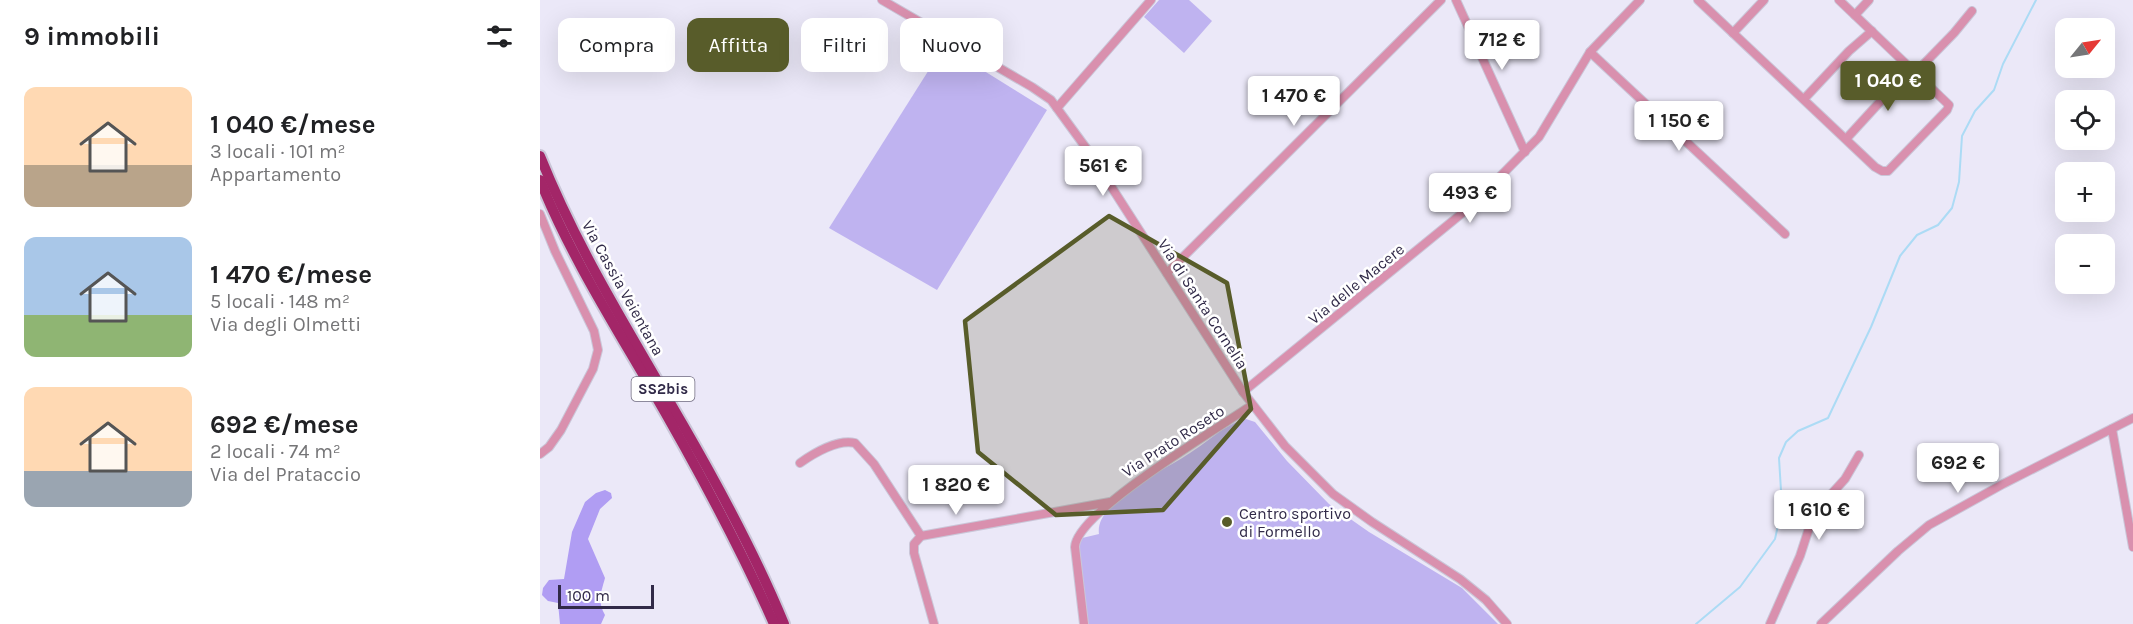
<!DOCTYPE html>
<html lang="it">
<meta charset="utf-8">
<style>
:root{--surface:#fff;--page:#f6f6f6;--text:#202124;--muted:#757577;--accent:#585c2a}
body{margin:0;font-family:Karla,sans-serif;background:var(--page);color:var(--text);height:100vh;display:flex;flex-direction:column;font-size:22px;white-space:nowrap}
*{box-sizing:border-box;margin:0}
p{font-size:20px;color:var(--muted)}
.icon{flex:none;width:33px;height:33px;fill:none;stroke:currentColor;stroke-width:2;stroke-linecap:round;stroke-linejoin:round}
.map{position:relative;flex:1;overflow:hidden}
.details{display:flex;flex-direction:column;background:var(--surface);width:540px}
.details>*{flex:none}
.banner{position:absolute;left:18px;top:18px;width:570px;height:54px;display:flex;gap:12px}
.needle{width:39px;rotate:60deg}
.controls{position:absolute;left:1515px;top:18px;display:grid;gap:12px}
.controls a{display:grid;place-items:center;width:60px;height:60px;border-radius:12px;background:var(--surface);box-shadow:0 6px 24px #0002;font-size:30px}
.scale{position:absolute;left:18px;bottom:15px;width:96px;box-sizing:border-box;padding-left:6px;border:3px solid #312a48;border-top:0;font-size:16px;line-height:21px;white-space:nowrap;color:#312a48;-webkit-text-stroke:4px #fff;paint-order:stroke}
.price{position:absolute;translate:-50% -51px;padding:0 14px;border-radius:6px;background:#fff;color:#222;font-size:20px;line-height:39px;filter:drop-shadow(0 2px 3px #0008)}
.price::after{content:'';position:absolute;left:50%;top:36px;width:18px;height:14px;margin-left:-9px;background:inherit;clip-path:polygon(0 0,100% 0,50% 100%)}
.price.selected{background:var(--accent);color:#fff}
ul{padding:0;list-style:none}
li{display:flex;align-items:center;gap:18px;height:150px;padding:0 24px}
li span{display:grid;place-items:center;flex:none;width:168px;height:120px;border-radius:12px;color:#555}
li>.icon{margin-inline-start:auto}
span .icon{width:72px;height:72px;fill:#fffc;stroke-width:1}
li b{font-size:26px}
h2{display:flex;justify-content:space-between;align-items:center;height:72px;padding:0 24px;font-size:26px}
.tag{padding:0 21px;border-radius:12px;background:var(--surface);box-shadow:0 6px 24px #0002;font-size:21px;line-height:54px}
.tag.selected{background:var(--accent);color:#fff}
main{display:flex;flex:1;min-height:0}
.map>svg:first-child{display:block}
</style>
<main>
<section class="details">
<h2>9 immobili<svg class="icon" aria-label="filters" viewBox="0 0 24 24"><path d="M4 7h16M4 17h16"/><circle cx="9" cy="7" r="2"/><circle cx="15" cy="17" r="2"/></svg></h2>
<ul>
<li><span style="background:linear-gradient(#ffd9b3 65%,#b9a48a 0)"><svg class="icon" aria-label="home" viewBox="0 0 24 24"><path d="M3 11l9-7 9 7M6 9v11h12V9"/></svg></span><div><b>1 040 €/mese</b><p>3 locali · 101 m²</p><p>Appartamento</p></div></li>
<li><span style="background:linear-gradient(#a9c7e8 65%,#8fb573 0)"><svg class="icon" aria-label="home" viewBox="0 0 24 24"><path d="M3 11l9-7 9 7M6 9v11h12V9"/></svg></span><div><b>1 470 €/mese</b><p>5 locali · 148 m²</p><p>Via degli Olmetti</p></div></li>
<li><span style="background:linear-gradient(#ffd9b3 70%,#9aa5b1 0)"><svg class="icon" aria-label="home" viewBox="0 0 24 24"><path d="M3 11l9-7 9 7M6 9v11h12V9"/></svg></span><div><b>692 €/mese</b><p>2 locali · 74 m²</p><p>Via del Prataccio</p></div></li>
</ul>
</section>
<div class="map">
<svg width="1593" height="624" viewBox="0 0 1593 624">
<rect width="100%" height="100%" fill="#ebe8f8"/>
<g fill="#bfb3f0">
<path d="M619 0H649L672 21 644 53 604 17Z"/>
<path d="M404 46 507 110 397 290 289 228Z"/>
<path d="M706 419 715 422 747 461 789 504 829 532 922 588 958 624H548L538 539 559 534C554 501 627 469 650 453 668 442 685 424 706 419Z"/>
</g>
<path fill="#b09df3" d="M65 490 71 493 72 498 60 509 48 539 65 578C61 593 57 601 65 615L61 624H20L18 603 8 601 2 595 3 588 9 580 24 579 32 532 45 502 56 493Z"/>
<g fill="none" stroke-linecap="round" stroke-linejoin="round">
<path stroke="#acdbf5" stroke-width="2" d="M1156 624 1200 587 1235 539 1242 507 1239 458 1246 442 1258 431 1288 418 1331 327 1360 256 1377 235 1398 225 1412 208 1419 182 1422 136 1435 111 1454 90 1463 64 1496 0"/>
<defs>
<g id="minor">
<path d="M342 0 492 87 511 100 549 152 703 392 745 446 793 494 832 522 920 579 946 600 967 624"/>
<path d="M916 0 985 152"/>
<path d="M1158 0 1335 167 1342 171H1348L1407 110 1409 105 1299 0"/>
<path d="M1315 15 1329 0"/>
<path d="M1193 33 1224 0"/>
<path d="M1050 52 1245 234"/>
<path d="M1376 72 1414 33 1432 11"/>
<path d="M1264 99 1309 51 1332 31"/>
<path d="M517 108 611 0"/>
<path d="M1306 139 1371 68"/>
<path d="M0 214 15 251 54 331 58 350 53 369 21 430 9 447 0 454"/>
<path d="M627 273 901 0"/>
<path d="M703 392 931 206 999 137 1050 52 1100 0"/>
<path d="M1572 429 1593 547"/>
<path d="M260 463C274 453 298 439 315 443L334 464 381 536"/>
<path d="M394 624 374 553V544L381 536 570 502"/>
<path d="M544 624 535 547C536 512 680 427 712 405"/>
<path d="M1230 624 1260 556 1274 513 1305 479 1319 455"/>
<path d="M1281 624 1358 551 1389 525 1463 484 1593 418"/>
</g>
<g id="highway">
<path d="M0 156C38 251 92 336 143 425 180 489 216 556 244 624"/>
<path d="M0 180C28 250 69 316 107 381 153 460 197 540 234 624"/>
</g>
</defs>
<use href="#minor" stroke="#cac6d8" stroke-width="10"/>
<use href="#highway" stroke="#cac6d8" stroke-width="14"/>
<use href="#minor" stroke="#d990ae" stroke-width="8"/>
<use href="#highway" stroke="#a32668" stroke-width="10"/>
</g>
<path fill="#585c2a" fill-opacity="0.2" stroke="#585c2a" stroke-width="4.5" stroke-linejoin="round" d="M569 216 687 283 711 409 623 510 516 515 438 452 425 321Z"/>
<circle fill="#585c2a" stroke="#fff" stroke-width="2" cx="687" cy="522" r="6"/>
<g text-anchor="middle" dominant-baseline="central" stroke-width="5" stroke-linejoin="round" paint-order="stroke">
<rect fill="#fff" stroke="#6f6a7f" stroke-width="1.5" x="91.5" y="377" width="63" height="24" rx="4.5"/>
<g font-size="15" font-weight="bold" fill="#312a48">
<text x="123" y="389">SS2bis</text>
</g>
<g font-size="16" fill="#312a48" stroke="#fff">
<text transform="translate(816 284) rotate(-39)">Via delle Macere</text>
<text transform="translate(83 288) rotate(61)">Via Cassia Veientana</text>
<text transform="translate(663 304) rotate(57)">Via di Santa Cornelia</text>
<text transform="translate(633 441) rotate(-33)">Via Prato Roseto</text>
</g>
<g font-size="16" fill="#312a48" stroke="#fff" text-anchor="start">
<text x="699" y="513">Centro sportivo<tspan x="699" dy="18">di Formello</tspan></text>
</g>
</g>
</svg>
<div class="controls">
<a><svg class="needle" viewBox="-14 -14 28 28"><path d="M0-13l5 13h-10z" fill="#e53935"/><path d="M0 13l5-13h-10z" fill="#757577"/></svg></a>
<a><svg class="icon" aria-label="locate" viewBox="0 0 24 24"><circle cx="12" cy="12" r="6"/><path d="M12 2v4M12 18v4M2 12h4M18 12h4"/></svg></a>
<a>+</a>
<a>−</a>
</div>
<div class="scale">100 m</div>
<b class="price" style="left:962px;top:71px">712 €</b>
<b class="price selected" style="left:1348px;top:112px">1 040 €</b>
<b class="price" style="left:754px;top:127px">1 470 €</b>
<b class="price" style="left:1139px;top:152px">1 150 €</b>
<b class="price" style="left:563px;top:197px">561 €</b>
<b class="price" style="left:930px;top:224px">493 €</b>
<b class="price" style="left:1418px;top:494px">692 €</b>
<b class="price" style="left:416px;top:516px">1 820 €</b>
<b class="price" style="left:1279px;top:541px">1 610 €</b>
<div class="banner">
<a class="tag">Compra</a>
<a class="tag selected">Affitta</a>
<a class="tag">Filtri</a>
<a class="tag">Nuovo</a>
</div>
</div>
</main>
